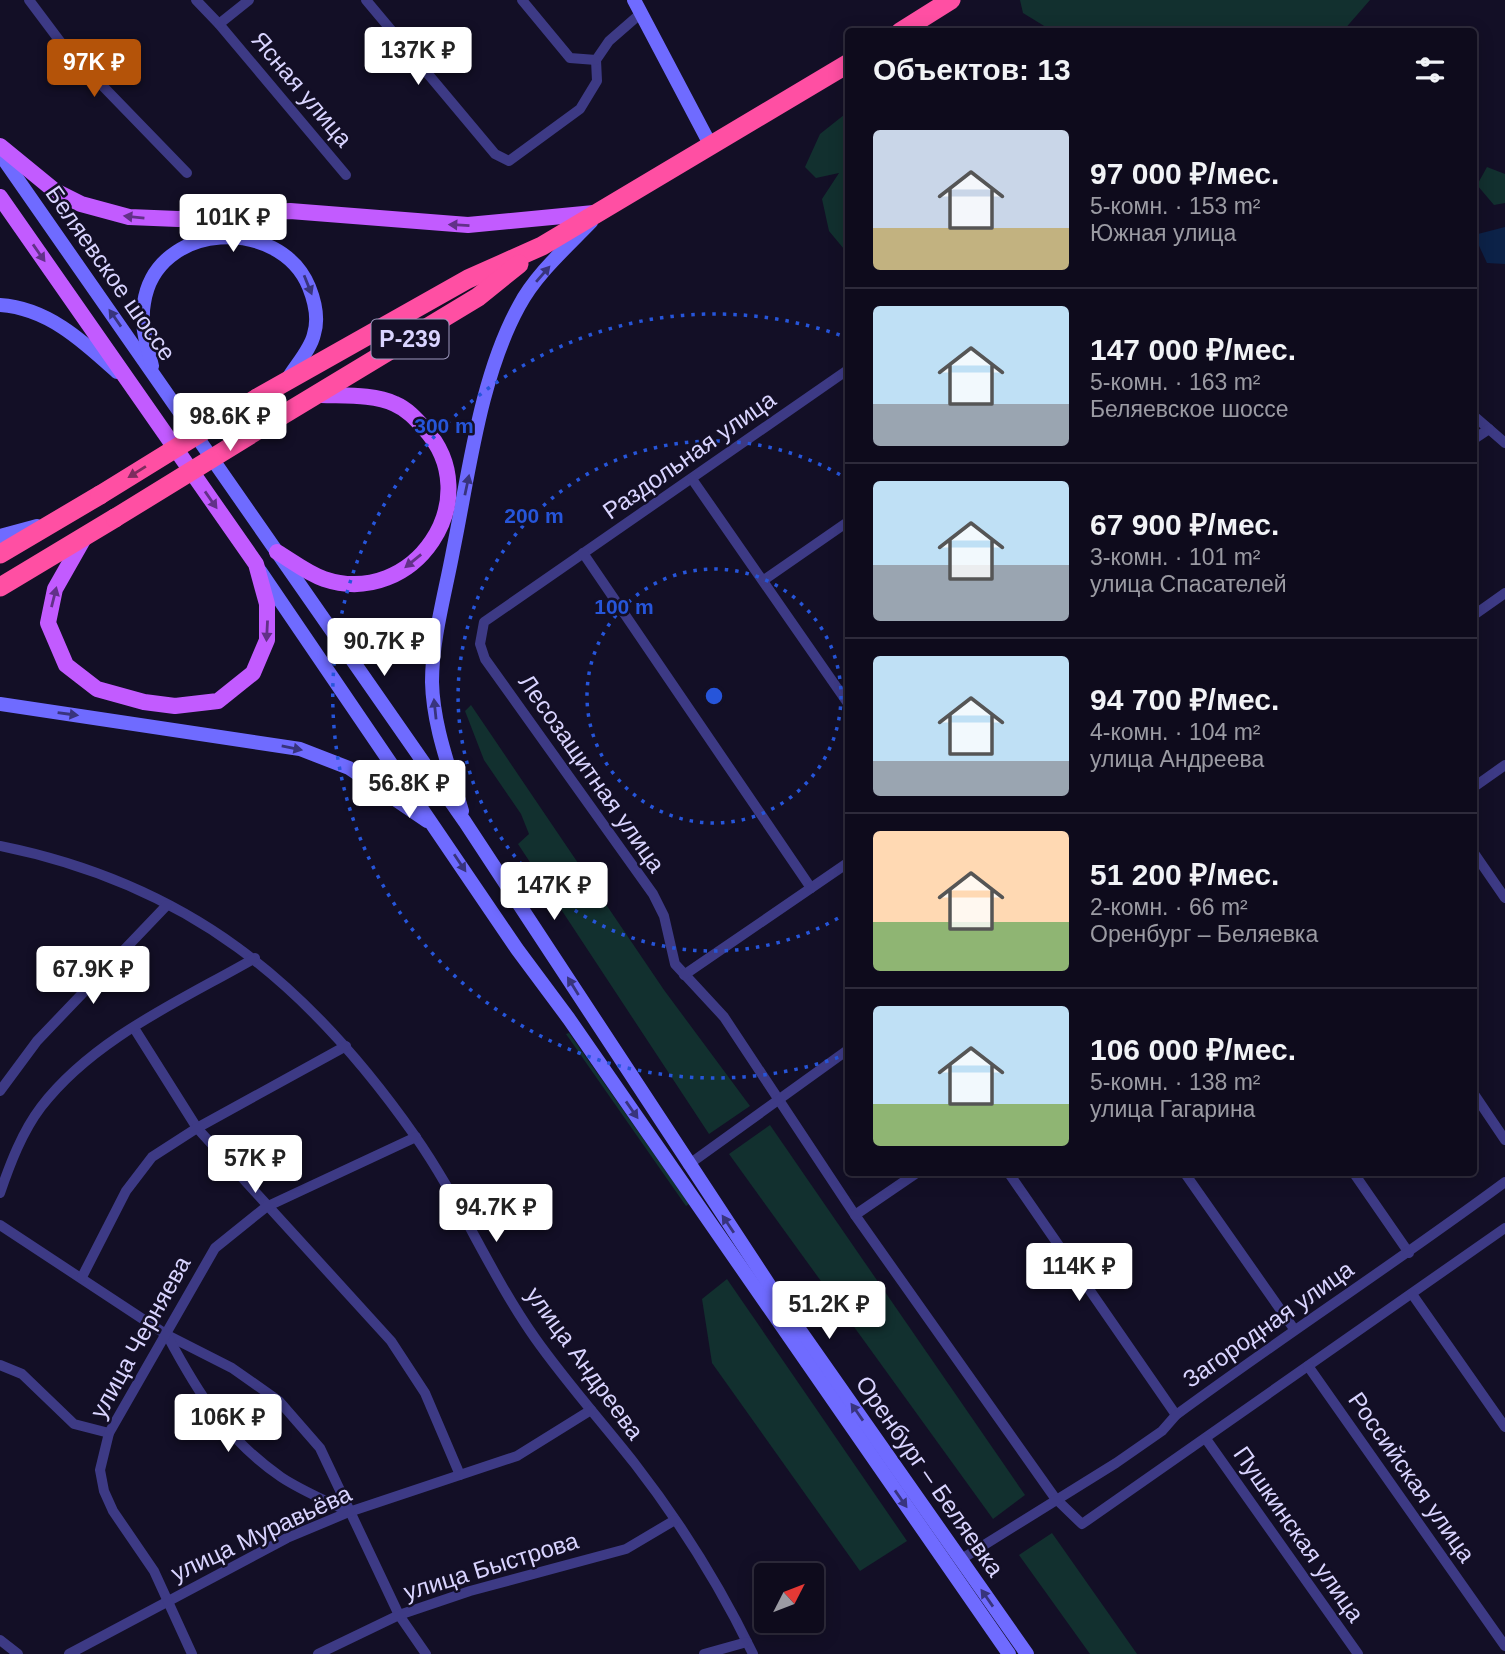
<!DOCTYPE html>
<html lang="ru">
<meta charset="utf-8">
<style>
:root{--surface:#0e0b1c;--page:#1c1929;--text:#f1f3f6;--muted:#9b9ba3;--line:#2e2b3b;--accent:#b45309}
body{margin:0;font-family:Helvetica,sans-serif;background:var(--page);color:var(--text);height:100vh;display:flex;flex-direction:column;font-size:26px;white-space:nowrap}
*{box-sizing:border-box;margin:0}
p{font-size:23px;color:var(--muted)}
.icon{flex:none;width:38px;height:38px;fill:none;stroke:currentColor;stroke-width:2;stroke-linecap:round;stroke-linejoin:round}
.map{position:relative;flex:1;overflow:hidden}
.drawer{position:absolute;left:845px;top:28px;width:632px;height:1148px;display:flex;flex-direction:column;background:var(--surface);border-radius:7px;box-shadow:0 4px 18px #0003,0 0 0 2px var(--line)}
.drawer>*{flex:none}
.needle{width:46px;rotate:48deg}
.tools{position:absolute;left:754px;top:1563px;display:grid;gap:14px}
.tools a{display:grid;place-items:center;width:70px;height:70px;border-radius:7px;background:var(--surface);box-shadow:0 4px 18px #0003,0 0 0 2px var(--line);font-size:35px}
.price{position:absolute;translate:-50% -60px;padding:0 16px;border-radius:7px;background:#fff;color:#222;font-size:23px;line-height:46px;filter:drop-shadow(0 2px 4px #0008)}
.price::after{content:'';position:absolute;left:50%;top:42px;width:21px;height:16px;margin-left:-10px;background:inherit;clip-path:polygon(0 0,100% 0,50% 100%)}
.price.active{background:var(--accent);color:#fff}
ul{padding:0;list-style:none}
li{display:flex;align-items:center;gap:21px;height:175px;padding:0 28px}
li+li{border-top:2px solid var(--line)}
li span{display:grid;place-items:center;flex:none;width:196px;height:140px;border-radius:7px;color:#555}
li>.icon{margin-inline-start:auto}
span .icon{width:84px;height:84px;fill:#fffc;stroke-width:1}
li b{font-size:30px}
h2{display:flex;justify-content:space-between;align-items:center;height:84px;padding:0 28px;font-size:30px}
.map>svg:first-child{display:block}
</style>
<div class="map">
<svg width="1505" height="1654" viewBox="0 0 1505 1654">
<rect width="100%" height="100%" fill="#130f26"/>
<g fill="#12302f">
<path d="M1020 0H1370L1343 31 1054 32 1023 13Z"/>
<path d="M849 111V255L829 231 822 199 839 173 816 178 805 167 820 134Z"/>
<path d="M1487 167 1505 174V203L1494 205 1477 185Z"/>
<path d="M471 705 664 990 750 1106 709 1134 518 844 529 834 521 814 484 760 465 711Z"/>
<path d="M569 1033 689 1204 686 1206 566 1034Z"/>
<path d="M770 1125 1025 1495 993 1519 729 1154Z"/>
<path d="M727 1279 907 1541 860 1571 712 1363 702 1299Z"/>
<path d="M1052 1533 1137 1654H1090L1019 1555Z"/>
</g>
<path fill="#0c2248" d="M1505 227V264L1487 263 1474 235Z"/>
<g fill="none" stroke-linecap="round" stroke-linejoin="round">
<g stroke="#3d3a85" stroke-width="10">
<path d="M29 0 62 44 187 173"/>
<path d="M196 0 219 24 346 175"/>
<path d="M366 0 495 154 509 161 580 109 597 81 596 60 609 41 640 14"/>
<path d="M522 0 570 58 596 60"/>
<path d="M219 24 249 0"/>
<path d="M849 369 484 622 480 644 485 659 653 894 664 916 675 964 724 1017 855 1215 1055 1498 1082 1524 1505 1228"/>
<path d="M1474 416 1505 443"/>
<path d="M1474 439 1489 429"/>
<path d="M692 479 849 705"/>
<path d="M583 553 811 888"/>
<path d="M764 580 849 521"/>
<path d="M1474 615 1505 593"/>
<path d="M1474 787 1505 765"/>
<path d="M0 846C188 884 307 982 415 1136 460 1200 490 1274 535 1338 566 1382 602 1422 635 1464 680 1522 721 1588 753 1654"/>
<path d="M1474 853 1505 898"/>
<path d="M684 975 849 862"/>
<path d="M134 1028 197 1128 391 1341 425 1393 460 1475"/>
<path d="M0 1091 37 1041 167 905"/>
<path d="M1474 1094 1505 1140"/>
<path d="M688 1165 849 1049"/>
<path d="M1008 1172 1176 1415"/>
<path d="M1184 1172 1294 1329"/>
<path d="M1353 1172 1409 1253"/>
<path d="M0 1193C10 1164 22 1132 41 1107 94 1038 182 1000 255 958"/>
<path d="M855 1215 918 1172"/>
<path d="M0 1225 167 1335 232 1368 279 1401 320 1448 399 1615 426 1654"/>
<path d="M82 1277 126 1191 152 1157 197 1128 346 1046"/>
<path d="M1412 1294 1505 1427"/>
<path d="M167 1335C198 1393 226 1439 281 1477 302 1491 327 1501 349 1512"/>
<path d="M0 1365 22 1374 74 1424 109 1433"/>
<path d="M1308 1366 1505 1646"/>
<path d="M1206 1439 1358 1654"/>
<path d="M960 1560 1116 1463 1162 1431 1176 1415C1285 1335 1397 1262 1505 1182"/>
<path d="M0 1640 18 1654"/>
<path d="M69 1654 287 1538 349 1512 517 1456 591 1410"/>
<path d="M192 1654 154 1571 113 1511 104 1491 100 1470 109 1433 215 1248 266 1207 416 1137"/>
<path d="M318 1654 399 1615 470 1591 626 1549 675 1520"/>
<path d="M704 1654 747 1642"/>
</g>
<g stroke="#6f6bff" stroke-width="14">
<path d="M634 0 711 146"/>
<path d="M0 154 465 822 785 1309 1027 1654"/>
<path d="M0 305C48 308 84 342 117 372"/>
<path d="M152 366C147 345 140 324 144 303 156 221 280 216 309 287 315 302 319 318 314 334 311 349 295 366 287 380"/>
<path d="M0 536 37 526"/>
<path d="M260 571 517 949 569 1019 1009 1654"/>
<path d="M0 704 300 749 349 768 427 821"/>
<path d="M462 811C450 769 433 726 432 682 432 639 445 594 453 551 469 473 480 377 519 306 536 274 566 248 591 222"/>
</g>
<g stroke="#c25bff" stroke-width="16">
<path d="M0 146 55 191 81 204 129 217 178 219 290 211 468 225 594 213"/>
<path d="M0 197 256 564 267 604V640L253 673 218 701 175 706 144 702 97 689 66 665 48 623 55 589 84 538"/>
<path d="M277 552C292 561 307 573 324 579 414 609 489 498 424 428 416 419 407 409 395 404 374 394 344 396 321 395"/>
</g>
<g stroke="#ff4fa3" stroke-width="19">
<path d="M900 32 951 0"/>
<path d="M257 398 468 279 542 246 849 63"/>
<path d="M271 422 478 297 519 264"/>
<path d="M0 554 100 495"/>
<path d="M0 587 115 518"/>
</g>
<g stroke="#ff4fa3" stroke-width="19">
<path d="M100 495 257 398"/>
<path d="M115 518 271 422"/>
</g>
</g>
<defs><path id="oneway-solid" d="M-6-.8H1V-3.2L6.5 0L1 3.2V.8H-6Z" transform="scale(1.75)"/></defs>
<g fill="#623188">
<use href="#oneway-solid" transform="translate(134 217) rotate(-174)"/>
<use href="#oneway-solid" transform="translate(459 225) rotate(-177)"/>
<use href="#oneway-solid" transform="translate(39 253) rotate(55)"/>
<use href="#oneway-solid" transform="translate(211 500) rotate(55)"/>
<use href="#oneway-solid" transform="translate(413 561) rotate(141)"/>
<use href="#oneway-solid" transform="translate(54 597) rotate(-76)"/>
<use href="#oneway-solid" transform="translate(267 631) rotate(93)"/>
</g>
<g fill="#38347d">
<use href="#oneway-solid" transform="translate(543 274) rotate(-49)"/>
<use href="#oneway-solid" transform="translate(308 285) rotate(68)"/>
<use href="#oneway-solid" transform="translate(115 318) rotate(-125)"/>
<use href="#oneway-solid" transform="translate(467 485) rotate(-78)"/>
<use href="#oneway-solid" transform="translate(435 709) rotate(-96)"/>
<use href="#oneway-solid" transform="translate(68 714) rotate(8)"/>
<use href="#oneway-solid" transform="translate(292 748) rotate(11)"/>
<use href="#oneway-solid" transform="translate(460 863) rotate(56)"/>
<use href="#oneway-solid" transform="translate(573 986) rotate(-122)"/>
<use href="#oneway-solid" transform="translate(632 1110) rotate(55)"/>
<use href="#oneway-solid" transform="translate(728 1224) rotate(-124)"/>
<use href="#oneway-solid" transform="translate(857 1412) rotate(-125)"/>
<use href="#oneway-solid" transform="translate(901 1499) rotate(55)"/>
<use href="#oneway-solid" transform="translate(987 1598) rotate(-125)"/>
</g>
<use fill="#7d2c5e" href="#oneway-solid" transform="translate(137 472) rotate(148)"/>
<g fill="none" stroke="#2655da" stroke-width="3.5" stroke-dasharray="3.5 7">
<circle cx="714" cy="696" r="127"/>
<path d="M847 913A255 255 0 1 1 847 479"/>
<path d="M848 1054A382 382 0 1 1 848 338"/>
</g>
<g text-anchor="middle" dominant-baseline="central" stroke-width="5" stroke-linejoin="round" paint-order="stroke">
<rect fill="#130f26" stroke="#9e99be" stroke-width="2" x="371.5" y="319.5" width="77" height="39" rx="5"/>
<g font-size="23" font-weight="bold" fill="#d9d4ff">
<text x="410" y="339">Р-239</text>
</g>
<g font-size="24" fill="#d9d4ff" stroke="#130f26">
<text transform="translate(302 89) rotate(50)">Ясная улица</text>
<text transform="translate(111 273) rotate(55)">Беляевское шоссе</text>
<text transform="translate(689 455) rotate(-35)">Раздольная улица</text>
<text transform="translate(592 773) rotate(55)">Лесозащитная улица</text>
<text transform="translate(1268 1324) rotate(-35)">Загородная улица</text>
<text transform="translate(140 1337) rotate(-61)">улица Черняева</text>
<text transform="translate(585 1363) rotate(54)">улица Андреева</text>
<text transform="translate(930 1476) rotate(55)">Оренбург – Беляевка</text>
<text transform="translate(1412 1477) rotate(55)">Российская улица</text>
<text transform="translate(261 1533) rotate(-25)">улица Муравьёва</text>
<text transform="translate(1299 1534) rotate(55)">Пушкинская улица</text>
<text transform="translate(491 1566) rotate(-17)">улица Быстрова</text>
</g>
</g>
<circle cx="714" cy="696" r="10" fill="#2655da" stroke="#130f26" stroke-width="3.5"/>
<g font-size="21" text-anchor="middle" font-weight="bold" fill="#2655da" stroke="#130f26" stroke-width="5" stroke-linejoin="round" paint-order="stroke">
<text x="444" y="433">300 m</text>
<text x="534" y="523">200 m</text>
<text x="624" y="614">100 m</text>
</g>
</svg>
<div class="tools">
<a><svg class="needle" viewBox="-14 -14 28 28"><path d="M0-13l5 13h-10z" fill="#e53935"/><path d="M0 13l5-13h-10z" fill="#9b9ba3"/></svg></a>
</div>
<b class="price" style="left:418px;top:87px">137K ₽</b>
<b class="price active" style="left:94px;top:99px">97K ₽</b>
<b class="price" style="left:233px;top:254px">101K ₽</b>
<b class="price" style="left:230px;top:453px">98.6K ₽</b>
<b class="price" style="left:384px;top:678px">90.7K ₽</b>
<b class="price" style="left:409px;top:820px">56.8K ₽</b>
<b class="price" style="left:554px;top:922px">147K ₽</b>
<b class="price" style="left:93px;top:1006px">67.9K ₽</b>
<b class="price" style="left:255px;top:1195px">57K ₽</b>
<b class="price" style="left:496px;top:1244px">94.7K ₽</b>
<b class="price" style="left:1079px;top:1303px">114K ₽</b>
<b class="price" style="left:829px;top:1341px">51.2K ₽</b>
<b class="price" style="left:228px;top:1454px">106K ₽</b>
<section class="drawer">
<h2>Объектов: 13<svg class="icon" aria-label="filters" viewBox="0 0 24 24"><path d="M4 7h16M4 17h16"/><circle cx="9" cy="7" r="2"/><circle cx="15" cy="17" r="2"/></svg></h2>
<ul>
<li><span style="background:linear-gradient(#c9d6e8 70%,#c2b280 0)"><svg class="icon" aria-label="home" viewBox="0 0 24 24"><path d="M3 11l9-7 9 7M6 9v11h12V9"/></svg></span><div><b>97 000 ₽/мес.</b><p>5-комн. · 153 m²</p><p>Южная улица</p></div></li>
<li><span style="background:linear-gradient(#bfe0f5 70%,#9aa5b1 0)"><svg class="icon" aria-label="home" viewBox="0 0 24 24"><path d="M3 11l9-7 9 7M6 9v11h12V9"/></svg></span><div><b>147 000 ₽/мес.</b><p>5-комн. · 163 m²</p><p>Беляевское шоссе</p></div></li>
<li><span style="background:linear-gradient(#bfe0f5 60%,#9aa5b1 0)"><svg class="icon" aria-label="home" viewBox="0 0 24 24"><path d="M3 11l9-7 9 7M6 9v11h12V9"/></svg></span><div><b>67 900 ₽/мес.</b><p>3-комн. · 101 m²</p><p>улица Спасателей</p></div></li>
<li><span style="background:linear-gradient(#bfe0f5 75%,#9aa5b1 0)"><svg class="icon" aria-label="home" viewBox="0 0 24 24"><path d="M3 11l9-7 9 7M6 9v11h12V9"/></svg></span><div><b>94 700 ₽/мес.</b><p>4-комн. · 104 m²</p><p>улица Андреева</p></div></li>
<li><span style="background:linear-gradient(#ffd9b3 65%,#8fb573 0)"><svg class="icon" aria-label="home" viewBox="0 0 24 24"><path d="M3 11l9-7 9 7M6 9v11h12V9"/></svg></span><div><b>51 200 ₽/мес.</b><p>2-комн. · 66 m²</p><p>Оренбург – Беляевка</p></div></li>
<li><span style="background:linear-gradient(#bfe0f5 70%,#8fb573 0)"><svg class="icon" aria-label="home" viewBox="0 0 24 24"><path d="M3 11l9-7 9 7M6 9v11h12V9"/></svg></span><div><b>106 000 ₽/мес.</b><p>5-комн. · 138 m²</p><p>улица Гагарина</p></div></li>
</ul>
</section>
</div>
